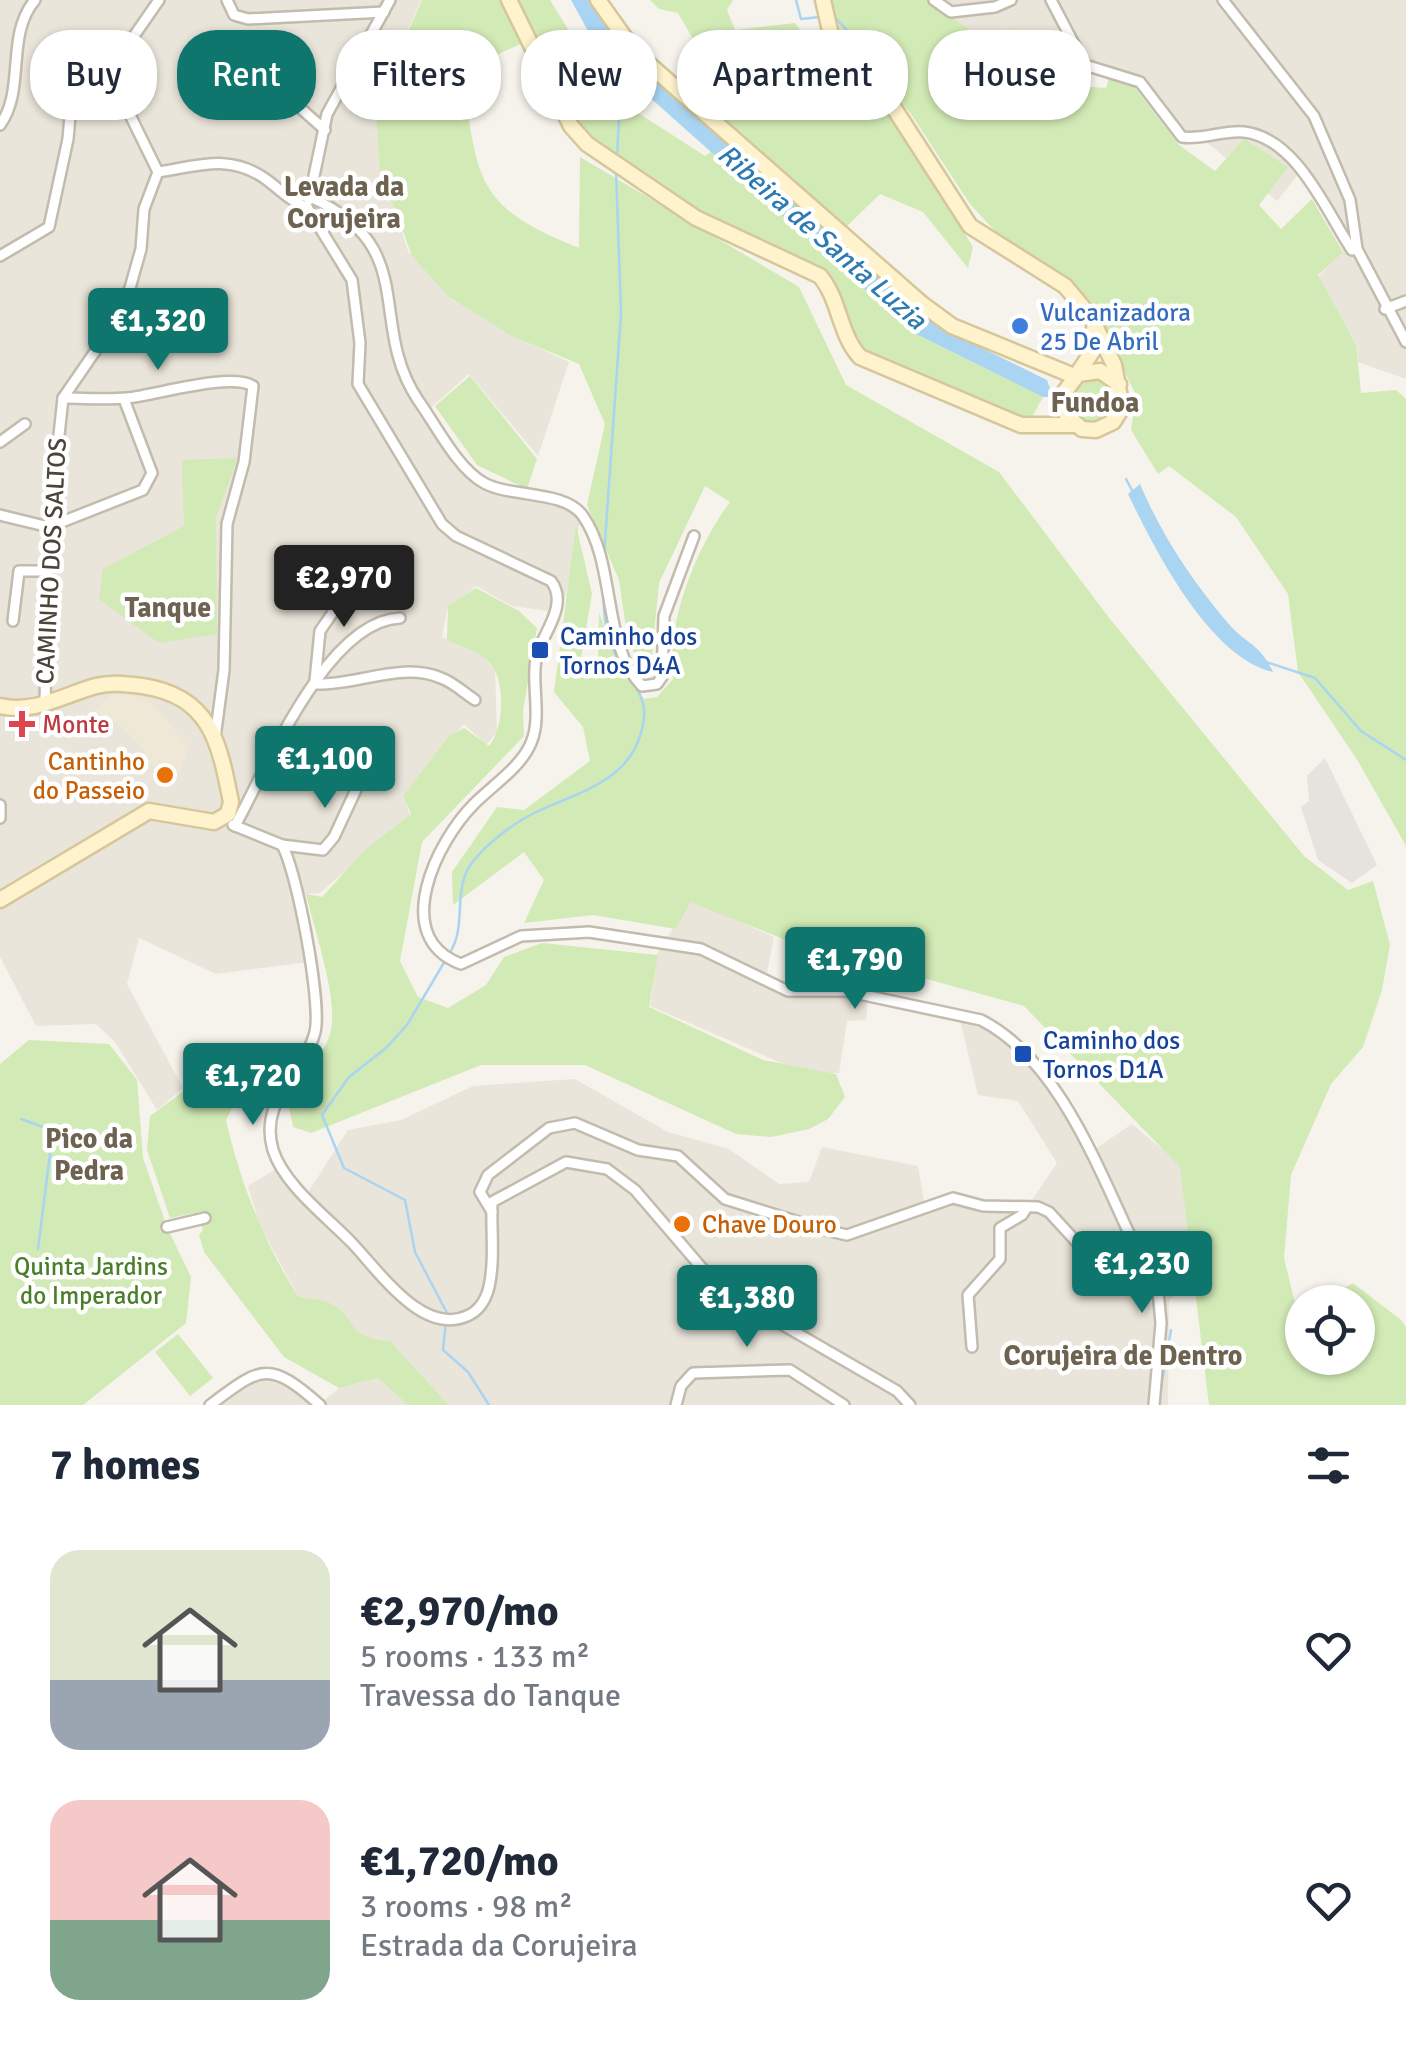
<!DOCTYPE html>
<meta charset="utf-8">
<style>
:root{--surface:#fff;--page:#f6f6f7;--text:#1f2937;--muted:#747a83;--accent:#0f766e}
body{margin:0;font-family:Signika,sans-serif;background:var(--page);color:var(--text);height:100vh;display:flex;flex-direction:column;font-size:38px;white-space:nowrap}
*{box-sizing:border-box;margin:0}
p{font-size:32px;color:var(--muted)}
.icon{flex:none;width:55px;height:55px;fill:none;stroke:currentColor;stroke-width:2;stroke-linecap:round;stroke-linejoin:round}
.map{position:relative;height:1405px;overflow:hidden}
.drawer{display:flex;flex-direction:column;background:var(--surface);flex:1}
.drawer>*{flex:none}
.guide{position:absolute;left:30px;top:30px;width:1348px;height:90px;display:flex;gap:20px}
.tools{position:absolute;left:1285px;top:1285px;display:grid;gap:20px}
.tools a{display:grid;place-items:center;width:90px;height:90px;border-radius:50%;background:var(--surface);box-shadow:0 2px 8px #0004;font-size:50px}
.price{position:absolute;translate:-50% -85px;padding:0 22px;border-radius:10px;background:var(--accent);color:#fff;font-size:32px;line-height:65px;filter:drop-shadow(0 2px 5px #0008)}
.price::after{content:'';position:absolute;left:50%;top:60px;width:30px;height:22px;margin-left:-15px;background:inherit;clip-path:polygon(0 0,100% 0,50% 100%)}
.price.current{background:#222;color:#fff}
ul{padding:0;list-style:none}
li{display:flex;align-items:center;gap:30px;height:250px;padding:0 50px}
li span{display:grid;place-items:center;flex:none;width:280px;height:200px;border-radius:30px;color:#555}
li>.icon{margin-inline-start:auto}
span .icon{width:120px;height:120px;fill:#fffc;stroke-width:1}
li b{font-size:42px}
h2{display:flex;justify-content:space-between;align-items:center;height:120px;padding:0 50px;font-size:42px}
.pill{padding:0 35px;border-radius:40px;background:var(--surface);box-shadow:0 2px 8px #0004;font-size:35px;line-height:90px}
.pill.current{background:var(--accent);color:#fff}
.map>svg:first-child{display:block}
</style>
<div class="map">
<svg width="1406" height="1405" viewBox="0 0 1406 1405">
<rect width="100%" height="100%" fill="#f6f3ec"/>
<g fill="#eae5da">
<path d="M0 0H421L374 108 383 172 408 251 452 299 512 335 569 362 538 456 469 374 425 413 477 475 581 515 566 595 554 612 512 606 476 586 447 610 442 637 482 654 495 670 497 732 486 745 464 724 403 796 410 815 320 893 293 895 308 962 216 974 139 938 127 984 183 1088 157 1110 115 1042 96 1024 36 1026 0 957Z"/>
<path d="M925 0H1406V379L1358 362 1356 343 1318 277 1347 246 1300 172 1277 201 1197 134 1179 131 1138 76 1096 63 1077 49 1062 28 1034 37 1014 29 972 32Z"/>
<path d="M691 900 774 937 766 978 776 988 868 997 866 1020 847 1021 839 1073H804L650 1006 658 952Z"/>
<path d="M959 1016 983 1020 1017 1047 1095 1149 1132 1124 1181 1165 1196 1278 1169 1300 1168 1405H449L390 1341 370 1340 354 1331 333 1304 298 1296 260 1226 248 1186 279 1167 307 1194 348 1130 401 1120 473 1086 575 1079 668 1132 729 1149 779 1184 809 1182 822 1147 918 1166 925 1208 938 1203 1026 1209 1057 1163 1018 1101 978 1095Z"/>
<path d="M252 1373 281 1380 316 1405H202Z"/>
<path d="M378 1378 408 1405H319L339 1388Z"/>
</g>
<path fill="#e6e2dd" d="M1325 758 1377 865 1352 883 1318 860 1301 807 1309 801 1307 776Z"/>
<path fill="#efe8d6" d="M112 693 147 698 189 746 180 771 147 763 144 749 118 724 93 711Z"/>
<g fill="#d2eab5">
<path d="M422 0H550L607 93 705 156 711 152 914 333 1043 397 1032 417 1021 420 857 351 836 288 822 271C743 235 615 183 567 107 554 86 545 61 534 38L483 61 463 78C478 180 475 207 579 248L580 157 799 287 846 385 999 472 1110 619 1304 856 1348 890 1373 881 1390 945 1382 990 1363 1047 1331 1084 1291 1175 1284 1258 1297 1311 1302 1310V1358H1358V1302H1323L1353 1283 1401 1320 1406 1327V1405H1209L1180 1167 1024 1006 786 940 690 902 676 929 593 915 524 923 544 880 524 852 453 905 452 872 497 807 524 810 590 761 583 727 554 692 576 525 592 594 579 669 598 666 599 612 616 663 644 699 657 697 673 679C665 624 697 546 730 502L705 486 659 583 651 664 641 667 628 641 619 580 587 505 605 424 579 364 512 336 449 297 412 256 380 169 375 106Z"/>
<path d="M650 0H733L727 10 735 30 795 23 804 35 821 32C880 99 928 170 973 247L968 268 923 212 880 194 846 227 705 105 714 95 685 65 697 46 678 13 659 9Z"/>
<path d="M832 0H927L974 33 1016 29 1047 54 1062 36 1082 66 1077 86 1106 88 1110 75 1132 84 1179 145 1215 171 1244 139 1288 167 1259 205 1281 229 1312 199 1343 252 1318 275 1356 344 1361 393 1396 390 1406 399V846L1358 761 1298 672 1288 594 1236 517 1169 466 1158 474 1131 430 1136 395 1091 304 1073 285 995 231 970 204 911 114 839 28Z"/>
<path d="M470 376 537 459 527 489 477 465 435 406Z"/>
<circle cx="1092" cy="400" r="21"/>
<path d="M238 458 216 517 217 634 159 643 99 599 103 569 184 526 182 460Z"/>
<path d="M476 588 519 611 537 628 523 711 524 736 422 842 400 961 418 997 448 1008 486 985 504 957 542 943 658 955 649 1007 763 1060 836 1074 845 1097 828 1119 809 1129 771 1137 736 1134 585 1065H481L311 1133 293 1127 288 1102C302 1081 322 1058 330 1034 340 1003 314 929 306 894L322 897 365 850 411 814 403 796 448 737 464 728 489 746C504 728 506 681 490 663 480 651 460 646 447 640L448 606Z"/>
<path d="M29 1040 109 1044 137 1080 143 1158 167 1227 191 1277 186 1323 83 1405H0V1064Z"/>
<path d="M243 1057 250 1073 226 1120C240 1182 264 1243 298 1296 308 1299 321 1299 330 1303 357 1316 344 1338 390 1341L449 1405H408L378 1378 339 1388 284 1357 204 1252 199 1235 203 1230 195 1213 170 1218 147 1150 150 1116 219 1065Z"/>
<path d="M178 1334 213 1378 190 1396 155 1352Z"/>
</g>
<g fill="#a9d4f2">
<path d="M571 0H590L627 56 913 308 937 326 1047 380 1053 397H1043L914 333 628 78 617 84Z"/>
<path d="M1140 484C1162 536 1191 579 1227 622 1245 644 1259 642 1273 672 1209 657 1155 550 1128 494Z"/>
</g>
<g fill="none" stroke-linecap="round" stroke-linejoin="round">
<g stroke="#a9d4f2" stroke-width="2.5">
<path d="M796 0 801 19 820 17"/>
<path d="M833 15 877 63"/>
<path d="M617 157 621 80"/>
<path d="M1126 479 1134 494"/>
<path d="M604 556 621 313 616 170"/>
<path d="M1266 662 1315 678 1361 731 1406 760"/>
<path d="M449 954C469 924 450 889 474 860 489 842 514 823 534 813 582 790 636 781 644 718 647 692 623 672 613 650 604 631 604 610 603 589"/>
<path d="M445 961 407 1025 386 1048 349 1077 322 1115 344 1168 405 1200 415 1252 447 1313"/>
<path d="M21 1119 43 1127 52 1138 38 1249"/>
<path d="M446 1321 443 1350 468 1372 489 1405"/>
<path d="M1158 1404 1171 1330"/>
</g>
<defs>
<g id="minor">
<path d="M227 0 234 15 248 19 384 12"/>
<path d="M934 0 951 12 995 7 1011 0"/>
<path d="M1051 0 1085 65 1140 82 1182 137C1203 140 1223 130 1244 132 1297 138 1326 211 1352 250L1357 249"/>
<path d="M1223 0 1314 116 1350 200 1357 249 1406 342"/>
<path d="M109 72 158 172"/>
<path d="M271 82 325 130"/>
<path d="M0 125C26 90 5 35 35 0"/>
<path d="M310 197C422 247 366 322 418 400 436 425 457 468 484 483 512 498 565 490 583 516 617 565 601 644 642 686L657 684 662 677 664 616 694 536"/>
<path d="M309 200 327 114 390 0"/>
<path d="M307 207 352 280 360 343 358 384 442 524 456 536 551 581C568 603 546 630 538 651 529 679 543 715 531 743 521 767 493 785 474 804 437 841 389 937 461 964L521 936 589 932 701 949 788 991H845L981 1020C1073 1067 1110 1208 1158 1291L1161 1323 1154 1405"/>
<path d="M0 256 49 227 68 139 71 104 109 72 159 0"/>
<path d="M1385 309 1406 301"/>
<path d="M63 398C84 398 106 400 127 398 156 395 231 372 253 386L244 462 227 524 224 670 215 738"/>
<path d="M0 442 25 424"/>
<path d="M0 515 49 527"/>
<path d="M49 527 143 490 152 473 124 399"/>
<path d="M13 621 19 571H47"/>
<path d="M315 681 320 631 362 570"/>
<path d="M315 684C356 686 402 661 441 678 453 682 464 693 475 700"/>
<path d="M45 704 49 527 63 398 105 337 130 288 141 249 144 209 158 172C199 166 230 153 267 180 279 189 294 204 307 207"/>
<path d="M0 805V818"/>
<path d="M233 825 282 845 323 850 334 837 367 766"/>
<path d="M235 826C266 770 326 621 400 618"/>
<path d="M282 845C297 871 322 1004 315 1032 304 1075 258 1099 273 1150 284 1185 327 1217 352 1243 378 1270 422 1336 467 1316 479 1311 486 1299 489 1287 495 1260 491 1229 492 1202L566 1162 607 1169 635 1190 719 1288 897 1391 910 1405"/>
<path d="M492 1212 480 1192 488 1175 549 1128 575 1123 638 1150 678 1156 725 1199 821 1229 847 1235 953 1198 983 1206 1038 1207 1049 1212 1094 1261 1129 1271 1145 1269"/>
<path d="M167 1227 205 1218"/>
<path d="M972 1347 968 1295 1000 1259V1228L1022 1215 1027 1207"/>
<path d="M210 1405C261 1367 268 1359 320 1405"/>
<path d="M676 1405 681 1386 693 1373 790 1370 844 1405"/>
</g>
<g id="secondary">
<path d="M509 0 571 126 587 144 696 218 820 276C840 300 839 334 860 357L1021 425H1076"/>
<path d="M598 0 635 52 922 304 952 326 1074 376"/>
<path d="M823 0 831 35 872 74 970 226 1065 286 1091 317 1114 365 1122 408 1113 422 1096 430 1082 429 1067 416 1063 394 1078 374 1100 371 1119 384"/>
<path d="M1078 373 1092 352 1094 329"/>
<path d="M0 706C35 714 63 695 96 686 111 682 126 684 142 686 210 696 219 741 231 802L228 814 214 822 149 811 0 900"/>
</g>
</defs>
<use href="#minor" stroke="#c2bbae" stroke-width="14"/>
<use href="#secondary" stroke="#d6c79b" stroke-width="19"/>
<use href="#minor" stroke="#fff" stroke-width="9"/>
<use href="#secondary" stroke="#fff3cd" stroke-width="14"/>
</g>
<circle fill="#3f7fe0" stroke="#fff" stroke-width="4" cx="1020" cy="326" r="10"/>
<g fill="#1a4fb4" stroke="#fff" stroke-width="4">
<rect x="530" y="640" width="20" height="20" rx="5"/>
<rect x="1013" y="1044" width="20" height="20" rx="5"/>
</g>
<path fill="#e0444e" stroke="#fff" stroke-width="4" d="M17 709h10v10h10v10h-10v10h-10v-10h-10v-10h10z"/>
<g fill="#e8710a" stroke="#fff" stroke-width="4">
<circle cx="165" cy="775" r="10"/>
<circle cx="682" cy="1224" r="10"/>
</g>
<g text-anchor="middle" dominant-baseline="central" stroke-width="9" stroke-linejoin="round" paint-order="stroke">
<g font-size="25" fill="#366cbe" stroke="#fff" text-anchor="start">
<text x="1040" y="312">Vulcanizadora<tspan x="1040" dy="29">25 De Abril</tspan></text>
</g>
<g font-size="25" fill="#4b4439" stroke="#fff">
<text transform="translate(51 561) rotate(-87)">CAMINHO DOS SALTOS</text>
</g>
<g font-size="25" fill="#164399" stroke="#fff" text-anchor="start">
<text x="560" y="636">Caminho dos<tspan x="560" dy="29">Tornos D4A</tspan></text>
<text x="1043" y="1040">Caminho dos<tspan x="1043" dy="29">Tornos D1A</tspan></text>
</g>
<g font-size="25" fill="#be3a42" stroke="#fff" text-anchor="start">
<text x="42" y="724">Monte</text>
</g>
<g font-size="25" fill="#c56008" stroke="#fff" text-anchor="end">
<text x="145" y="761">Cantinho<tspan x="145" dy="29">do Passeio</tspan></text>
<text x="702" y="1224" text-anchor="start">Chave Douro</text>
</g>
<g font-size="25" fill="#4a7f2a" stroke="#fff">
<text x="91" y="1266">Quinta Jardins<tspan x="91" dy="29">do Imperador</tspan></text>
</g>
<g font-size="28" font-weight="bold" fill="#6e6250" stroke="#fff">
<text x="344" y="187">Levada da<tspan x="344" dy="32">Corujeira</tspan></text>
<text x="1095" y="403">Fundoa</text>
<text x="168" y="608">Tanque</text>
<text x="89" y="1139">Pico da<tspan x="89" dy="32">Pedra</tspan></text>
<text x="1123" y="1356">Corujeira de Dentro</text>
</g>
<g font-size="28" font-style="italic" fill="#2e7ab2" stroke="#fff">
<text transform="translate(822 237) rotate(41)">Ribeira de Santa Luzia</text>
</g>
</g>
</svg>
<div class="tools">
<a><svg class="icon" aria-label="locate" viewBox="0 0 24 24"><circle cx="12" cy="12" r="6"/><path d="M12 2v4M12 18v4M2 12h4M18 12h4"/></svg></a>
</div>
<b class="price" style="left:158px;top:373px">€1,320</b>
<b class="price current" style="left:344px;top:630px">€2,970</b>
<b class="price" style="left:325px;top:811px">€1,100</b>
<b class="price" style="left:855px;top:1012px">€1,790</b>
<b class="price" style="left:253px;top:1128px">€1,720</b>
<b class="price" style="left:1142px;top:1316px">€1,230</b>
<b class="price" style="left:747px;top:1350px">€1,380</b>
<div class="guide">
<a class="pill">Buy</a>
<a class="pill current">Rent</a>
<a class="pill">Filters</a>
<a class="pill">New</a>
<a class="pill">Apartment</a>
<a class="pill">House</a>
</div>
</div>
<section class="drawer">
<h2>7 homes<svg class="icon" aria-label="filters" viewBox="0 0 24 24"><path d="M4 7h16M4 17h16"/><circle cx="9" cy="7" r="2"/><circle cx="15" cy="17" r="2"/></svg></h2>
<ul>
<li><span style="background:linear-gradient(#dfe7d0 65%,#9aa5b1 0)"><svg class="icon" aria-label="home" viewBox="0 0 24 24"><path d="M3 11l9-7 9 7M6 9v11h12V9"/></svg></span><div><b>€2,970/mo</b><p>5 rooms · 133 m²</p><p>Travessa do Tanque</p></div><svg class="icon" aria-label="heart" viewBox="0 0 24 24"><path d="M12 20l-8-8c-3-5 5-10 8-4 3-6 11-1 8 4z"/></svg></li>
<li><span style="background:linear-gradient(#f6c9c9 60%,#7fa58c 0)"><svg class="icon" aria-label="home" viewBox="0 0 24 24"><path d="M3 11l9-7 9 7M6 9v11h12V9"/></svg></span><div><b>€1,720/mo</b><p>3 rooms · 98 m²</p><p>Estrada da Corujeira</p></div><svg class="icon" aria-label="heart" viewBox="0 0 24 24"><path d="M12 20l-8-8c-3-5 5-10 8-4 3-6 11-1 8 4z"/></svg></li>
</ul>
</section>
